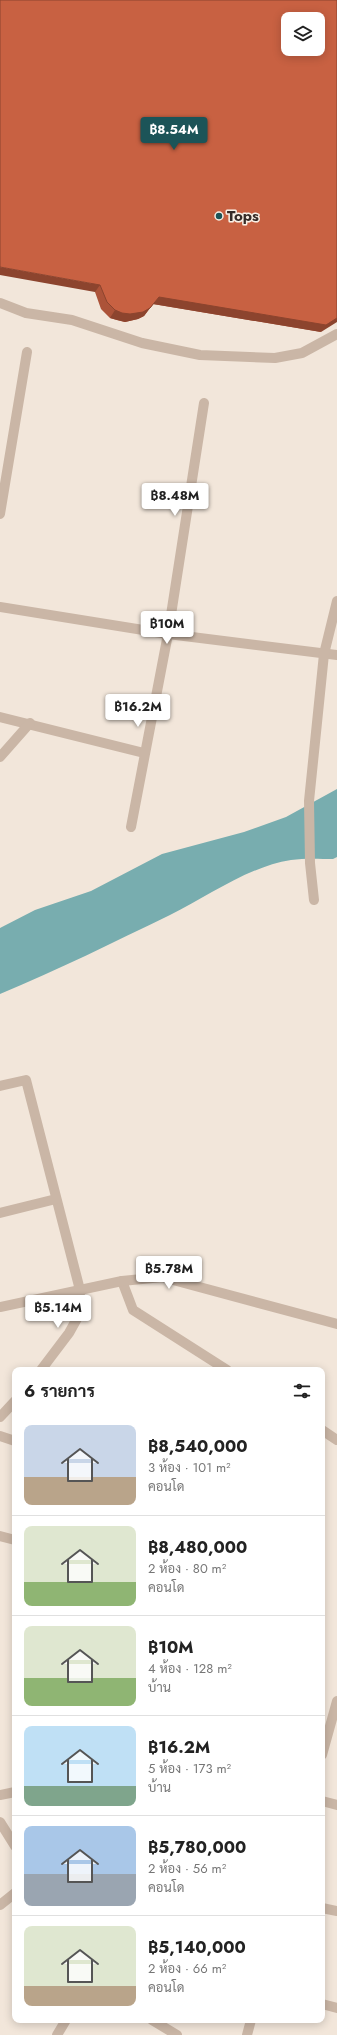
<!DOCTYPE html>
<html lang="th">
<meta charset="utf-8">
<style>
:root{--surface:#fff;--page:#f2f2f2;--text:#222;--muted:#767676;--line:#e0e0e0;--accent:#1c5458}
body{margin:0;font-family:Jost,Sarabun,sans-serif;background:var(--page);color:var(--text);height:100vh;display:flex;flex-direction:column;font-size:15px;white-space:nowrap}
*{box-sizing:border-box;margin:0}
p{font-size:13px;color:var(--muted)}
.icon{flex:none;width:22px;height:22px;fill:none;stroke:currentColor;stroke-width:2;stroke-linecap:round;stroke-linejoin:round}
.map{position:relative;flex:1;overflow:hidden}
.details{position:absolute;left:12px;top:1367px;width:313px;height:656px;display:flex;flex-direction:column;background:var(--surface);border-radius:8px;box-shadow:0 2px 10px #0003}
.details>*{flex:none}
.buttons{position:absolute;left:281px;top:12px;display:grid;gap:8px}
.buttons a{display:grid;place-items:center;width:44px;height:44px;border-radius:8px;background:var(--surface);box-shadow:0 2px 10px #0003;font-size:20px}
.price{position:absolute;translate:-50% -34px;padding:0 9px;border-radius:4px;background:#fff;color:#222;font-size:13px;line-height:26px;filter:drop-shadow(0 1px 2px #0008)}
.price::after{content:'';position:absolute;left:50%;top:24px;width:12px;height:9px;margin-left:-6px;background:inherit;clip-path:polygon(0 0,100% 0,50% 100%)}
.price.on{background:var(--accent);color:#fff}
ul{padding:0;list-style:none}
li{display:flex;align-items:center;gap:12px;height:100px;padding:0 12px}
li+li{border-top:1px solid var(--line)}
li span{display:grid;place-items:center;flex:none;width:112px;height:80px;border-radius:8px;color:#555}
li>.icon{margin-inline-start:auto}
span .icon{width:48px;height:48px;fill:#fffc;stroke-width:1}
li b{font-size:17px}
h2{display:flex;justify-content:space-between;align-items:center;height:48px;padding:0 12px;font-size:17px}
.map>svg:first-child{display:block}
</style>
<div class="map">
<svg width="337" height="2035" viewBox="0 0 337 2035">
<rect width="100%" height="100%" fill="#f2e6da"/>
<path fill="#78adaf" d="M337 789V857L333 859C320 859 305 858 291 860 247 867 209 896 170 915 114 942 58 970 0 994V928L35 910 91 891 162 854 244 832 286 817Z"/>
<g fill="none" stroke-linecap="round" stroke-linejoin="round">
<g stroke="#cab6a6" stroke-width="10">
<path d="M0 303 26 313 72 320 142 343 200 355 275 358 302 353 337 334"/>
<path d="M0 514 27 352"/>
<path d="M0 607 168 634 337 655"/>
<path d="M0 717 144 753"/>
<path d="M0 757 30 723"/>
<path d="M131 827 168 634 204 403"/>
<path d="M314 900 310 863 309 801 324 654 337 601"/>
<path d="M0 1086 26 1080 80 1290 79 1315 69 1333 41 1370"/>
<path d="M0 1213 56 1199"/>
<path d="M122 1281 133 1310 227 1370"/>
<path d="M0 1307 122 1281 162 1277 337 1324"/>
<path d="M0 1417 15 1401"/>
<path d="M322 1430 337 1440"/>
<path d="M0 1436 15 1441"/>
<path d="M0 1536 15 1540"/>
<path d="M322 1755 337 1701"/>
<path d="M0 1795 15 1792"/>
<path d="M322 1801 337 1805"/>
<path d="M0 1822 15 1846"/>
<path d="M0 1905 15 1893"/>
<path d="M322 1908 337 1911"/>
<path d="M322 2004 337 2008"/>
<path d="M152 2020 177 2035"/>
<path d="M57 2035 66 2020"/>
<path d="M247 2035 251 2020"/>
</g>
</g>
<path fill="#ac5339" d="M0 0 321 332 153 304 144 316 138 319 125 322 117 320 110 318 101 309 95 292Z"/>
<g fill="#8c442e">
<path d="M0 267 100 285 95 292 0 275Z"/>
<path d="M159 297 337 318V322L321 332 153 304 144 316 138 319 125 322 117 320 110 318 115 310Z"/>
</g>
<path fill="#c86142" stroke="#8c442e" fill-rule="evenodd" d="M0 0H337V318L326 325 159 297 150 308 143 312 130 314 122 313 115 310 107 302 100 285 0 267ZM288 19H318V49H288Z"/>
<circle fill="#1c5458" stroke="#f9f0e6" stroke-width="1.5" cx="219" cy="216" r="4"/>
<g text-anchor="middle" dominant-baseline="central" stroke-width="3" stroke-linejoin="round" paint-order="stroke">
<g font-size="15" font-weight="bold" fill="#362b27" stroke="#f9f0e6" text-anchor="start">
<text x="227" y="216">Tops</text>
</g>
</g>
</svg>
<div class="buttons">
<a><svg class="icon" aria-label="layers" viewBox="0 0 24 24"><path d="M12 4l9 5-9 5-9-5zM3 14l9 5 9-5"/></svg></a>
</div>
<b class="price on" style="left:174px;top:151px">฿8.54M</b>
<b class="price" style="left:175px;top:517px">฿8.48M</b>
<b class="price" style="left:167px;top:645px">฿10M</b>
<b class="price" style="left:138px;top:728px">฿16.2M</b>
<b class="price" style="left:169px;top:1290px">฿5.78M</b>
<b class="price" style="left:58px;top:1329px">฿5.14M</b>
<section class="details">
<h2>6 รายการ<svg class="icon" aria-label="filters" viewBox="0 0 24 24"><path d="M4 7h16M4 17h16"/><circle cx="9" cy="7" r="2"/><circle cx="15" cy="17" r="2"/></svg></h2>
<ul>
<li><span style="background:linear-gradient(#c9d6e8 65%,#b9a48a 0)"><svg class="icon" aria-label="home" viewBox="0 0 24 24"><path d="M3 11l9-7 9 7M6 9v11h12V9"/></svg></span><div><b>฿8,540,000</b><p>3 ห้อง · 101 m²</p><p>คอนโด</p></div></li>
<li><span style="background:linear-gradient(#dfe7d0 70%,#8fb573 0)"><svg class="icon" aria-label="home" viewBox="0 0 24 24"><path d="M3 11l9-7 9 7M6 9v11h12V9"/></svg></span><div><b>฿8,480,000</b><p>2 ห้อง · 80 m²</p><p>คอนโด</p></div></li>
<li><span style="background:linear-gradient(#dfe7d0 65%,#8fb573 0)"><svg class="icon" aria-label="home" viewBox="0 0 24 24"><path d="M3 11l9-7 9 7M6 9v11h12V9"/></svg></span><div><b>฿10M</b><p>4 ห้อง · 128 m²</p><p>บ้าน</p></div></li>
<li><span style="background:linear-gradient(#bfe0f5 75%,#7fa58c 0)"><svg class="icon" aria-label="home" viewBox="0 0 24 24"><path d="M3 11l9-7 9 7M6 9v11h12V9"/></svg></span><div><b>฿16.2M</b><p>5 ห้อง · 173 m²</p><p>บ้าน</p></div></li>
<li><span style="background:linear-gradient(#a9c7e8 60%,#9aa5b1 0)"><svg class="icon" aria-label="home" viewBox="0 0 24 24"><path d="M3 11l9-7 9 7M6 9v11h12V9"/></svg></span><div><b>฿5,780,000</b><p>2 ห้อง · 56 m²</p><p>คอนโด</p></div></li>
<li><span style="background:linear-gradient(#dfe7d0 75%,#b9a48a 0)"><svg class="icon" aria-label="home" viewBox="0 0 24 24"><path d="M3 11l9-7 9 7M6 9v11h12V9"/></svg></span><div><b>฿5,140,000</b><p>2 ห้อง · 66 m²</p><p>คอนโด</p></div></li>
</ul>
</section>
</div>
